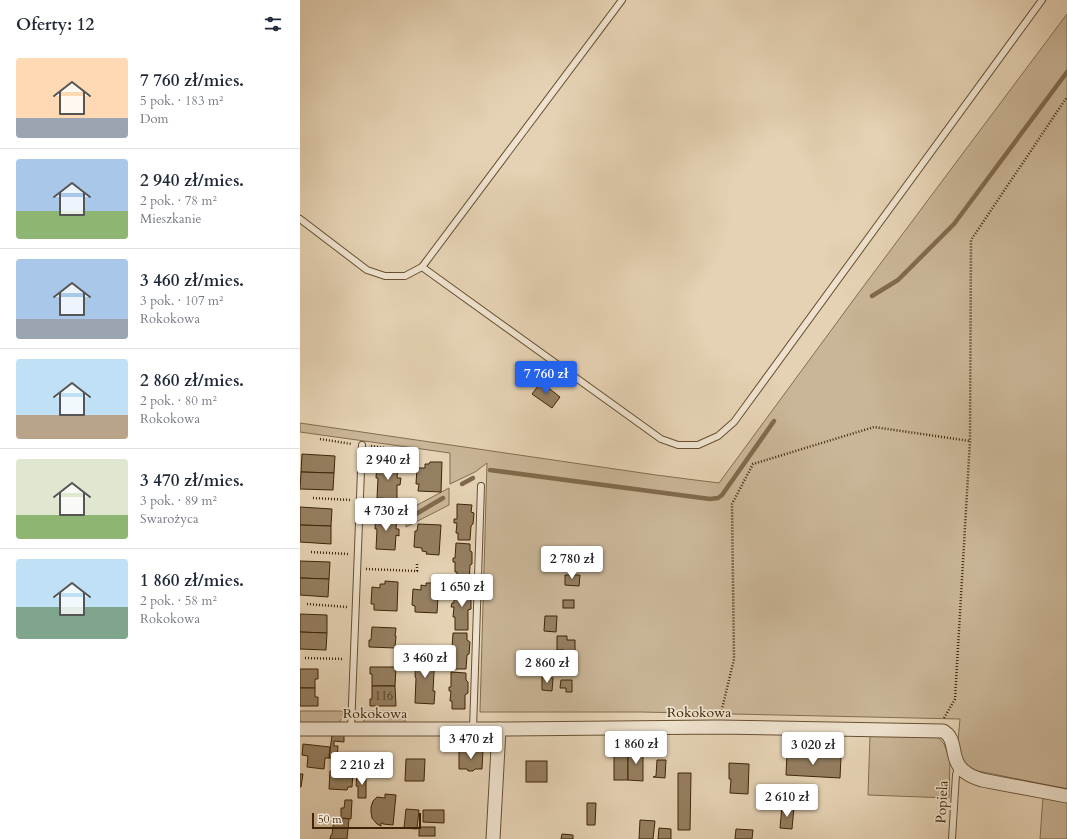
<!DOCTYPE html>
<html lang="pl">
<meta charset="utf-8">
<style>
:root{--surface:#fff;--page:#f6f6f7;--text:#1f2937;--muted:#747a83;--line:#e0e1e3;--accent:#2563eb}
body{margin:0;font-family:Cardo,serif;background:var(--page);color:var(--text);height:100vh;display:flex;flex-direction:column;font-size:15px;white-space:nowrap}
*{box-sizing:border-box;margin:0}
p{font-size:13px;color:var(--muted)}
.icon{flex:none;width:22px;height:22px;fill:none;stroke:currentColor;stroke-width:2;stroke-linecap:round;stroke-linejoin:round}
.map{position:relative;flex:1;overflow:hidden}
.details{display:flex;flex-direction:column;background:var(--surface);width:300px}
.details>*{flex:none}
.scale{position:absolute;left:12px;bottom:10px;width:109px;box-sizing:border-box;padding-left:4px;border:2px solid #3e2507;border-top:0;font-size:11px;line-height:14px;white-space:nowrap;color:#3e2507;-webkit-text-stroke:3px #eee2ce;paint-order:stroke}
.price{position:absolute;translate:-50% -34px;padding:0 9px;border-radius:4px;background:#fff;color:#222;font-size:13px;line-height:26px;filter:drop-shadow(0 1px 2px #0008)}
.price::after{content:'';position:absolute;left:50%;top:24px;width:12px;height:9px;margin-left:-6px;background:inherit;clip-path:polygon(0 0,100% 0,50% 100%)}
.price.on{background:var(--accent);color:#fff}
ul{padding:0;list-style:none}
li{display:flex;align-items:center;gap:12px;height:100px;padding:0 16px}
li+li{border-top:1px solid var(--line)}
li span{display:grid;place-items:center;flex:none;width:112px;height:80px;border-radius:4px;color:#555}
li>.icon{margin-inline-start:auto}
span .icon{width:48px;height:48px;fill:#fffc;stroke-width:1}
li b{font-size:17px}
h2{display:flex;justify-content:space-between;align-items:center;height:48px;padding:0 16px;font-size:17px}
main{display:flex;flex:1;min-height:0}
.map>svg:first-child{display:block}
</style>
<main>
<section class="details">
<h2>Oferty: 12<svg class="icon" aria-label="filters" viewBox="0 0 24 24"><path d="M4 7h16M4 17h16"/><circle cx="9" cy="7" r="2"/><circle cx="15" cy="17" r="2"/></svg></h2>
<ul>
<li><span style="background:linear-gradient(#ffd9b3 75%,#9aa5b1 0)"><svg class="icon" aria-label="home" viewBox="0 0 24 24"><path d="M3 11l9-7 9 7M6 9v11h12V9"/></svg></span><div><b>7 760 zł/mies.</b><p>5 pok. · 183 m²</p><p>Dom</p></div></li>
<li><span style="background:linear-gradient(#a9c7e8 65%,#8fb573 0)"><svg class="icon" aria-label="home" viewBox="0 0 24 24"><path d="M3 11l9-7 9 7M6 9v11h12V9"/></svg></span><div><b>2 940 zł/mies.</b><p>2 pok. · 78 m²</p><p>Mieszkanie</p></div></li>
<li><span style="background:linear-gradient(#a9c7e8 75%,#9aa5b1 0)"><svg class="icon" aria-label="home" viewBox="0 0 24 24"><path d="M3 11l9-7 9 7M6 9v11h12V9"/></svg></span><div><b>3 460 zł/mies.</b><p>3 pok. · 107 m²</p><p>Rokokowa</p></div></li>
<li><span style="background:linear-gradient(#bfe0f5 70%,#b9a48a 0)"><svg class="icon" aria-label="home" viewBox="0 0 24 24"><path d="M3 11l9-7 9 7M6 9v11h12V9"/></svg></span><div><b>2 860 zł/mies.</b><p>2 pok. · 80 m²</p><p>Rokokowa</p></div></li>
<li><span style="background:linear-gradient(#dfe7d0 70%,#8fb573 0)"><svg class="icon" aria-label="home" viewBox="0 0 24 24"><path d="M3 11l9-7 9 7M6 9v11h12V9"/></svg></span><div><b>3 470 zł/mies.</b><p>3 pok. · 89 m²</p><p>Swarożyca</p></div></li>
<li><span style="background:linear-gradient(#bfe0f5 60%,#7fa58c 0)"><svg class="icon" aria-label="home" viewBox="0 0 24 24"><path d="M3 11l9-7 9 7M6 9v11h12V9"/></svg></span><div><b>1 860 zł/mies.</b><p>2 pok. · 58 m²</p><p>Rokokowa</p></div></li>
</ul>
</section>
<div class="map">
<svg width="767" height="839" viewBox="0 0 767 839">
<rect width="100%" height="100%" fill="#e5d2b4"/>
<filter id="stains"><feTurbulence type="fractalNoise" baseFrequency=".005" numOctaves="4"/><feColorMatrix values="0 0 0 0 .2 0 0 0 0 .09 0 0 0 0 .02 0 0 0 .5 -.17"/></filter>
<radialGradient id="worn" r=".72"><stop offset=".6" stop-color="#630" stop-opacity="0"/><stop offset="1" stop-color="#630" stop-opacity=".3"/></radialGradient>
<g fill="#c9b597" stroke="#846d4f">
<path d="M767 14V789L673 770 666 767 657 751 660 719 341 712H180L187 463 175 472 150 484V453L0 432V423L356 475 419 483 560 291Z"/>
<path d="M149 488V505L106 527V511Z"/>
<path d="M0 711H43V715L39 724H0Z"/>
<path d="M64 711H105V723L67 724 64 722Z"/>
<path d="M570 735 637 736 644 744 650 759 649 798 568 795Z"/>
<path d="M743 796 767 801V839H740Z"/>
</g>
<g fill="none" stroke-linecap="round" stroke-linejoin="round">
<g stroke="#80694b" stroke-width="4.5">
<path d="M572 296 598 280 654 224 767 72"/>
<path d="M190 470 410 499 418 498 422 495 474 421"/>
<path d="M162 484 173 478"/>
<path d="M111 517 143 498"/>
</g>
</g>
<g fill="#957f61" stroke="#3e2507">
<path d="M241 382 260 397 252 408 232 394Z"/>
<path d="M2 454 35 456 34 473 1 472Z"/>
<path d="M130 462H142L141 492 118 491 119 484H116L117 468H125V464H129Z"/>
<path d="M77 464 98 465 97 478H101L100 485H97V499L77 498 78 478H76Z"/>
<path d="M1 472 34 473 33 490 0 489Z"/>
<path d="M157 504 172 505 171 512 174 513 173 524 171 526 170 540H158V533H156L157 523H154V519H157Z"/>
<path d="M0 507 32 509 31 526 0 525Z"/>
<path d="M76 515 97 516 96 529H99V536L96 535 95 550 76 549 77 529H75Z"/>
<path d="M118 524 141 525 139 555 126 554 127 552 122 551V548L114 547 115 531H117Z"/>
<path d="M0 525 31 526V544L0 542Z"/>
<path d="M156 543 170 544V551L172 552V564L170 565 169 585H156L157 572H155V562H153V558H155Z"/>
<path d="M0 561 30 562 29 579 0 578Z"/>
<path d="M265 575H280L279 586 265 585Z"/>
<path d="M0 578 29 579 28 597 0 595Z"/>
<path d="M85 581 98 582 97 611 74 610V604H71L72 587 80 588V584H85Z"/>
<path d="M126 583H139L137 613 115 612V606L112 605 113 589 121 590V585L126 586Z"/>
<path d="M154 588 169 589V596L171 598V609L168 610V630H155V617H153L154 607H151L152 603H154Z"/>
<rect x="263" y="600" width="11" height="8"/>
<path d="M0 614 27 615V633L0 632Z"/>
<path d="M245 616H257L256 632 244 631Z"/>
<path d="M72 627 96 628 95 636H96L95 648 69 647V640H71Z"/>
<path d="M0 632 27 633 26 650 0 649Z"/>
<path d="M153 633H167V640L170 642 169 654 167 655 166 669H153L154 662H152V651H150V648H152Z"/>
<path d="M257 636H267V640H275V653L263 652 264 650H257Z"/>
<path d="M125 652 135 653 133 691H135L134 704 115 703 116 678 115 677 116 657H125Z"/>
<path d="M70 667H96L95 686H72V674H70Z"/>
<path d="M0 669H18V679H15V688H0Z"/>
<path d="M151 672 166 673V680L168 682V693L165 695V709H152V701H150L151 691H149V687H151Z"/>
<path d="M242 677 253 678 252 691 242 690Z"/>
<path d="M261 680H272V692H266V688H260Z"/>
<path d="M72 686H95L96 706H70V699H72Z"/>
<path d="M0 688H15V697H18V706H0Z"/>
<path d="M32 735H44V742L34 741V746H38L37 759 29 758Z"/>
<path d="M3 744 30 747 29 758H25L24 769 7 767 8 756 2 755Z"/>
<rect x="314" y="749" width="14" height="31"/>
<path d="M328 749H343V781L328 780Z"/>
<path d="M159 750H183L182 769H175L173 771H168L167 769H159Z"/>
<path d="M487 753 541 757 540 778 486 775Z"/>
<path d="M106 759H125L124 781H105Z"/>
<path d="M357 760H366L365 778 353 777 356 776Z"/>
<rect x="226" y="761" width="21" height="21"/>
<path d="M429 763 449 764 448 794 430 793 431 779H429Z"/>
<path d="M30 771 53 773 52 787H48L47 790 29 789Z"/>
<path d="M378 773H391L390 830H378Z"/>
<path d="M0 774H3L1 787H0Z"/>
<path d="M57 774H66V798H58V786H56Z"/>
<path d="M85 794 96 795 93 825 83 824V823H81V826L77 824 72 818 71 812V807L73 801 77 797 85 798Z"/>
<path d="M45 800H52L51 819 41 818V808H44Z"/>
<path d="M287 803H296L295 825H287Z"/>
<path d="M482 806 494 807 492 829 480 828Z"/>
<path d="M106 809 119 810 117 829 104 828Z"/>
<path d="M123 810H144V823L123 822Z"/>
<path d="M34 817 49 819 47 839H30L31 835H32Z"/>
<path d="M340 820 355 821 353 839H339Z"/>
<rect x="119" y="827" width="16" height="9"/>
<path d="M359 828 371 829V839H358Z"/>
<path d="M436 829 453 830 452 839H435Z"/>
<path d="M262 834 273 835V839H261Z"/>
</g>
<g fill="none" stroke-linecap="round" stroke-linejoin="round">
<defs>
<g id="lane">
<path d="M0 219 67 270 85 276H105L122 267 322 0"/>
<path d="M122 267 361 439 378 445H398L418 436 434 422 742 0"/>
<path d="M51 729 62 445"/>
<path d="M173 729 181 486"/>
<path d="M652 839 656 775 657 771 660 768"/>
</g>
<g id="street">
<path d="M0 729H199L418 727 643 731C655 737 652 752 657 762 661 772 672 777 682 780L767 796"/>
<path d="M193 839 199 729"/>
</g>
</defs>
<use href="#lane" stroke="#685032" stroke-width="8"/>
<use href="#street" stroke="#685032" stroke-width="15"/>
<g stroke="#3e2507" stroke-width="2.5" stroke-dasharray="1 2" stroke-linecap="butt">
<path d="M20 439 52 444"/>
<path d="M71 446 106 451"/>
<path d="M13 498 51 500"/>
<path d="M11 552 48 554"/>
<path d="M66 569 117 571V564"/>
<path d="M7 604 47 607"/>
<path d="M5 658 44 659"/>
<path d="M421 713 434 659 432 504 453 464 574 427 670 441"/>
<path d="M644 718 655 699 670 441 671 240 767 97"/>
</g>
<use href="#lane" stroke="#eee2ce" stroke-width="6"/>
<use href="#street" stroke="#eee2ce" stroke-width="13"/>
</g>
<g text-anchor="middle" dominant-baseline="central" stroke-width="3.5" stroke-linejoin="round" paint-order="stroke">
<g font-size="12" fill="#543c1e">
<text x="84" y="696">116</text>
</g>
<g font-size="14" fill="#3e2507" stroke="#eee2ce">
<text x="399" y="712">Rokokowa</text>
<text x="75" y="713">Rokokowa</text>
<text transform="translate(642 802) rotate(-87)">Popiela</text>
</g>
</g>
<rect width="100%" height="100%" filter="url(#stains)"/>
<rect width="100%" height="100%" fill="url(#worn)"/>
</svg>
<div class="scale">50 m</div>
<b class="price on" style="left:246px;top:395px">7 760 zł</b>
<b class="price" style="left:88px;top:481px">2 940 zł</b>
<b class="price" style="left:86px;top:532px">4 730 zł</b>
<b class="price" style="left:272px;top:580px">2 780 zł</b>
<b class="price" style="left:162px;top:608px">1 650 zł</b>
<b class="price" style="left:125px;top:679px">3 460 zł</b>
<b class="price" style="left:247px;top:684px">2 860 zł</b>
<b class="price" style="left:171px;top:760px">3 470 zł</b>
<b class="price" style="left:336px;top:765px">1 860 zł</b>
<b class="price" style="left:513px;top:766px">3 020 zł</b>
<b class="price" style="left:62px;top:786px">2 210 zł</b>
<b class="price" style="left:487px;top:818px">2 610 zł</b>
</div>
</main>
